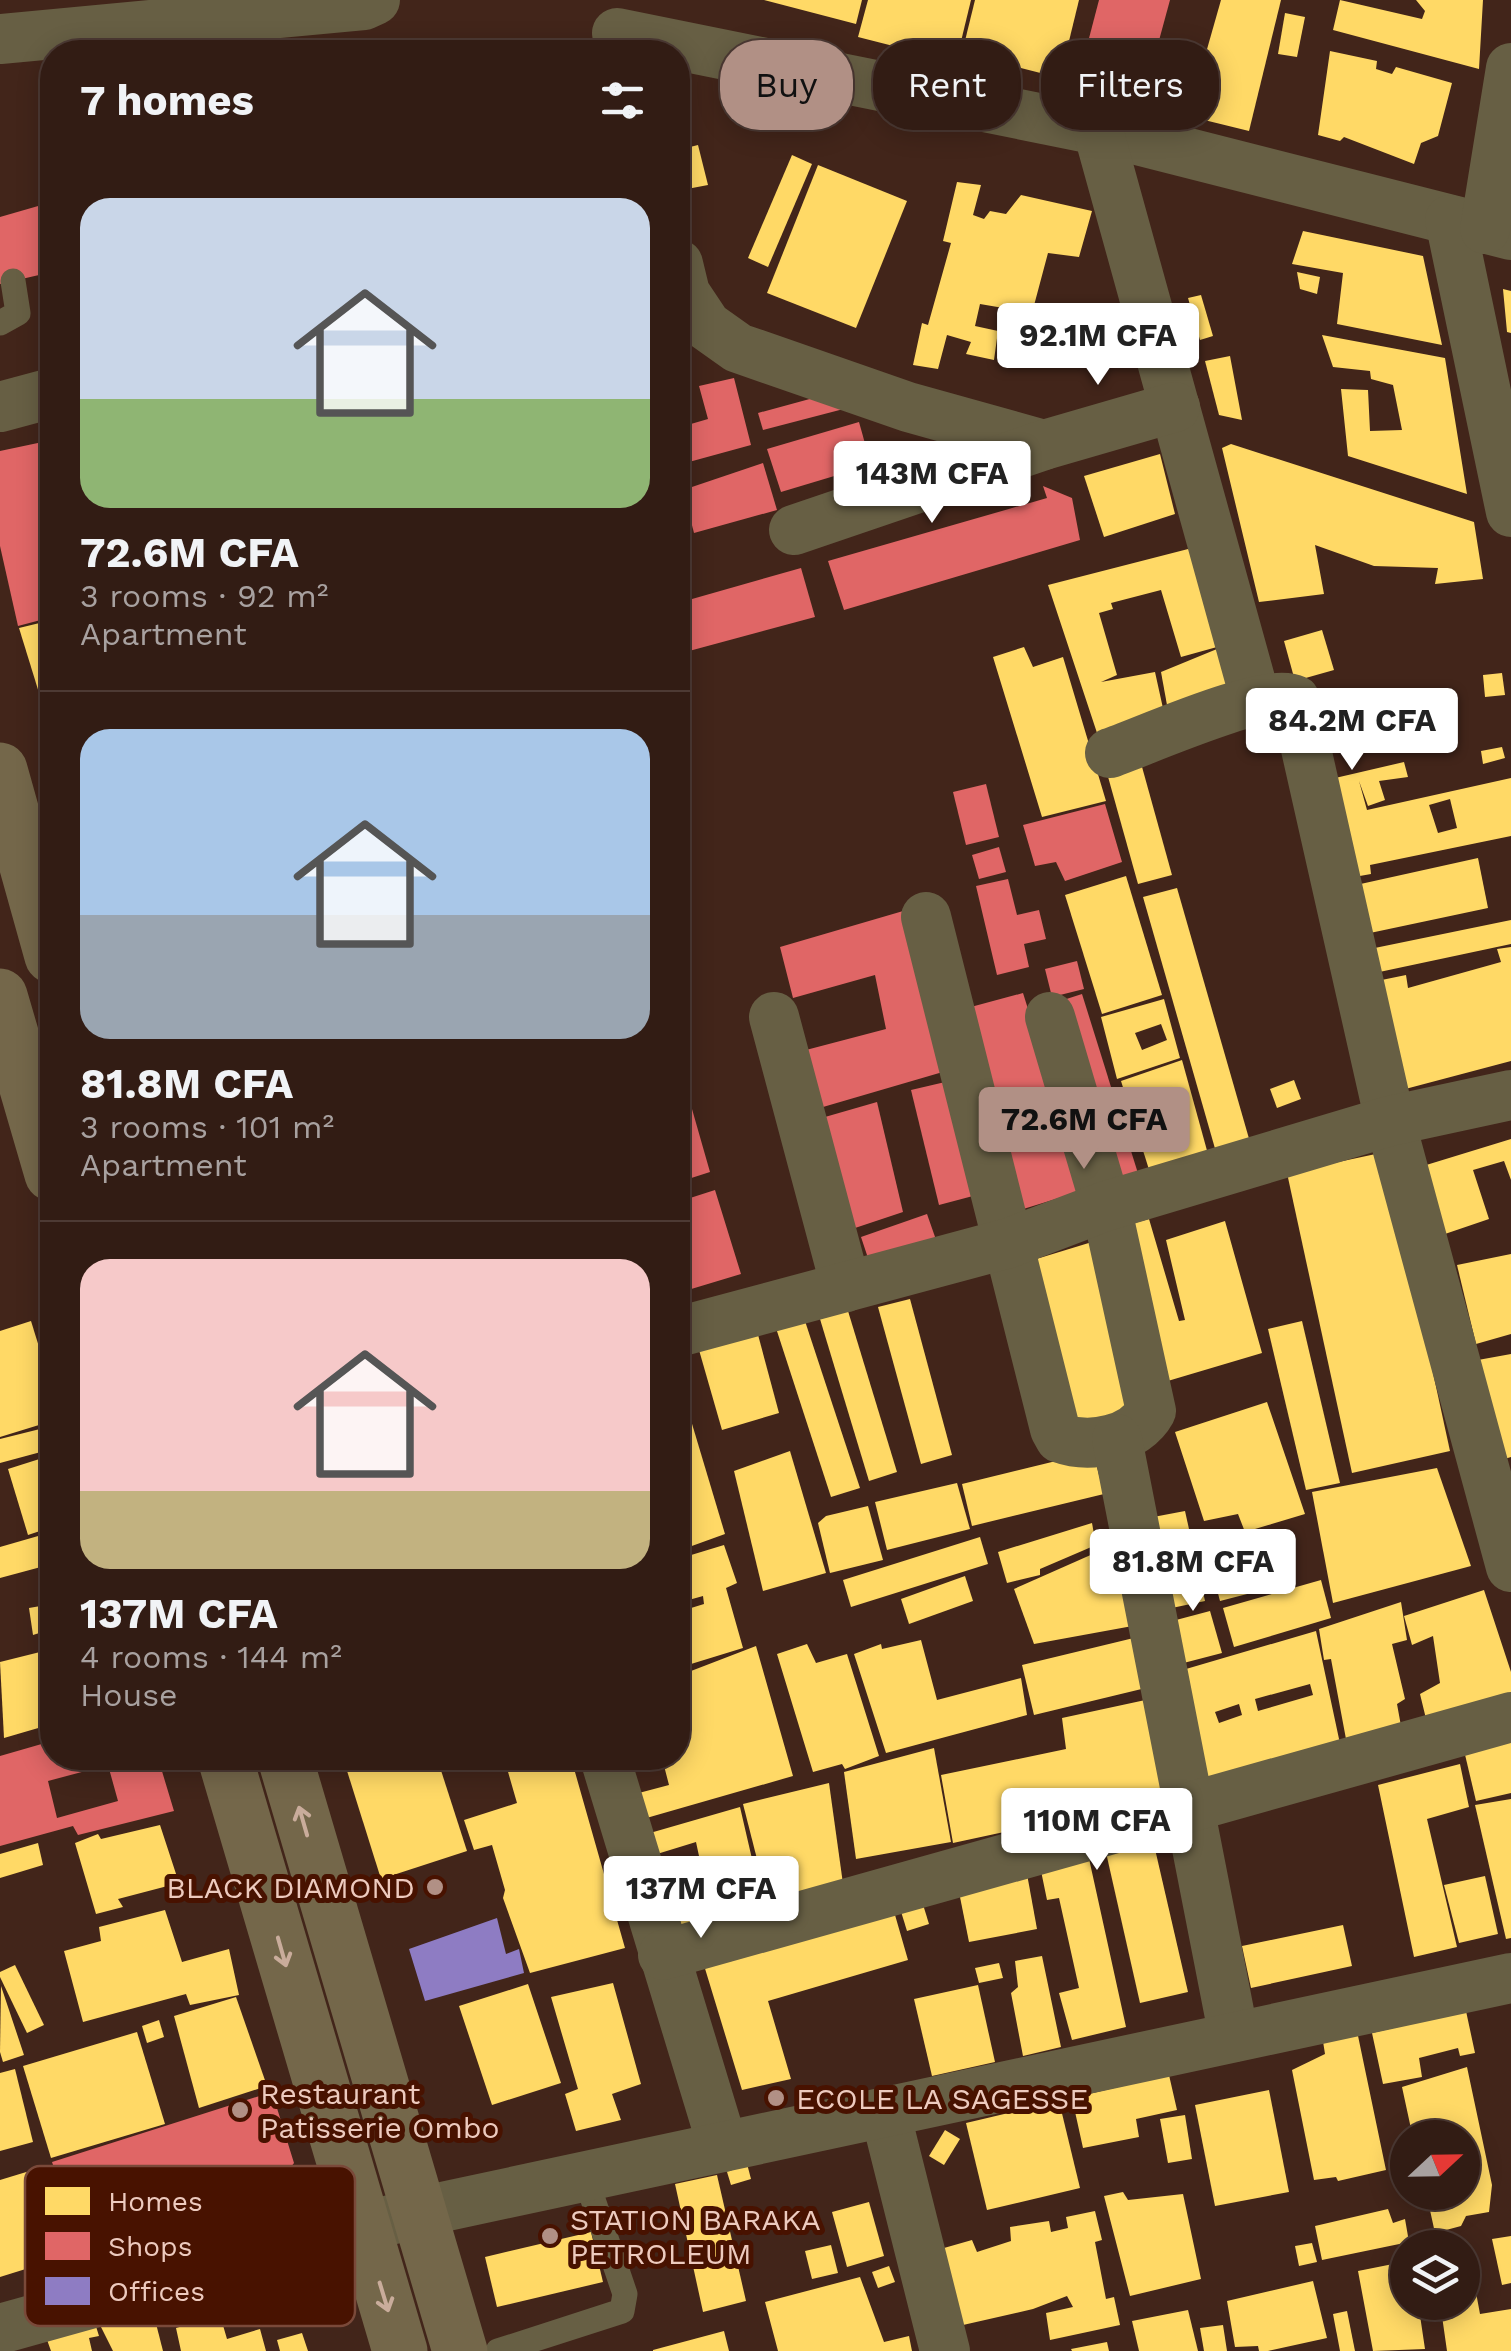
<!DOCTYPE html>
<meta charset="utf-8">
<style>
:root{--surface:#321c14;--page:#3a251d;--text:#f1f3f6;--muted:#a8a1a0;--line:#4d3a34;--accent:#b19085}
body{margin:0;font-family:"Work Sans",sans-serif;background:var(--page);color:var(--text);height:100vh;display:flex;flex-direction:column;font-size:38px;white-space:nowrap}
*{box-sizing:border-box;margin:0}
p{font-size:32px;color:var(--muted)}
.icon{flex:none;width:55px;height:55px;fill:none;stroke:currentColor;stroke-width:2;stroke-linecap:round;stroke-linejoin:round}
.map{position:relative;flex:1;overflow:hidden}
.sheet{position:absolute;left:40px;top:40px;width:650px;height:1730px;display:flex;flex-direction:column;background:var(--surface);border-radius:40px;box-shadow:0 5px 25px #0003,0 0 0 2px var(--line)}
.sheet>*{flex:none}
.banner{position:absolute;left:720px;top:40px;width:640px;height:90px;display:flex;gap:20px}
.needle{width:65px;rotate:68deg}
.controls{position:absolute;left:1390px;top:2120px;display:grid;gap:20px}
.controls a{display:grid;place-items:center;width:90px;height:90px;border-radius:50%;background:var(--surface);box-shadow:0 5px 25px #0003,0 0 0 2px var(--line);font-size:50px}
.price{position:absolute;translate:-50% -85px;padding:0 22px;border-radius:10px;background:#fff;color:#222;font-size:32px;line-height:65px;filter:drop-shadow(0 2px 5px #0008)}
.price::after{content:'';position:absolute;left:50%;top:60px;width:30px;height:22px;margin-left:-15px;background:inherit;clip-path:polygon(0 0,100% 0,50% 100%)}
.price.on{background:var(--accent);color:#111}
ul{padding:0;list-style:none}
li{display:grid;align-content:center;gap:20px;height:530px;padding:0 40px}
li+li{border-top:2px solid var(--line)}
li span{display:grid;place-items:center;height:310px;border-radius:30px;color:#555}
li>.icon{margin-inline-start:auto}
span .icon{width:180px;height:180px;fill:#fffc;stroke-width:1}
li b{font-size:42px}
h2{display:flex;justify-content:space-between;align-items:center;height:120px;padding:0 40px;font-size:42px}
.pill{padding:0 35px;border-radius:40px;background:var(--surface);box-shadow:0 5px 25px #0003,0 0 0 2px var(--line);font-size:35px;line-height:90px}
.pill.on{background:var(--accent);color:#111}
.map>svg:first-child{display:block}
</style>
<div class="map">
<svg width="1511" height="2351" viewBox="0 0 1511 2351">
<rect width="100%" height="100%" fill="#42251a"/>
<g fill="#ffd966" fill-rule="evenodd">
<path d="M764 0H862L856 24Z"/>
<path d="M868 0H971L956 62 858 37Z"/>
<path d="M975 0H1079L1060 78 962 53Z"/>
<path d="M1221 0H1281L1249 131 1188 116Z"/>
<path d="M1340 0 1422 19 1425 11 1416 0H1483L1479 69 1333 30Z"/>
<path d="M1285 13 1305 17 1297 57 1278 54Z"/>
<path d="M1330 51 1377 61 1376 69 1392 74 1396 67 1452 83 1438 136 1421 143 1414 164 1344 137 1340 141 1318 135Z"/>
<path d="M698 145 708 185 687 189 678 150Z"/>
<path d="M792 155 812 164 768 267 748 258Z"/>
<path d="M818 165 907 201 856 328 767 293Z"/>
<path d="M957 182 981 185 973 215 984 219 990 211 1006 214 1021 195 1092 211 1079 257 1048 253 1032 313 980 304 975 326 998 331 994 360 966 354 971 342 947 335 938 369 913 365 922 323 928 325 951 243 943 241Z"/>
<path d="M1303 231 1423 256 1442 345 1337 324 1343 273 1292 264Z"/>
<path d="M1297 272 1320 277 1317 294 1300 289Z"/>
<path d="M1503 289 1511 291V333L1507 332Z"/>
<path d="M1201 295 1213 336 1200 340 1188 298Z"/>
<path d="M1322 335 1445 358 1467 494 1348 456 1341 389 1368 390 1370 431 1402 430 1393 385 1371 379 1370 371 1333 367Z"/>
<path d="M1230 356 1242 420 1219 415 1205 361Z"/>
<path d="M1231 444 1474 522 1483 579 1435 584 1438 568 1374 566 1315 545 1324 594 1259 602 1222 448Z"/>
<path d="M1160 454 1175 514 1104 537 1084 476Z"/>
<path d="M1192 548 1217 647 1181 657 1161 590 1111 603 1113 609 1099 613 1117 675 1101 682 1155 672 1168 731 1102 748 1048 585Z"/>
<path d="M52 620V735L19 628Z"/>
<path d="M1322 630 1334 670 1295 681 1284 641Z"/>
<path d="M1024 647 1033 667 1063 657 1106 801 1042 817 993 657Z"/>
<path d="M1217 649 1235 697 1169 716 1161 672Z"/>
<path d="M1502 673 1505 695 1485 697 1483 675Z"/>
<path d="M1502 747 1505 758 1483 764 1481 751Z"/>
<path d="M1139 756 1172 875 1138 884 1105 766Z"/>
<path d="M1404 762 1408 777 1379 781 1385 800 1368 806 1359 781 1367 810 1511 778V836L1370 865 1371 874 1343 879 1318 782ZM1450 799 1457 828 1438 833 1429 805Z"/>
<path d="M1478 858 1488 908 1370 933 1356 885Z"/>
<path d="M1126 876 1162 995 1102 1014 1065 895Z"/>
<path d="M1177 888 1254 1156 1220 1166 1143 897Z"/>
<path d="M1511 920V944L1370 974 1365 950Z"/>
<path d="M1511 947V1061L1394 1092 1367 983 1406 975 1408 988 1501 962 1497 949Z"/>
<path d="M1164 999 1180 1058 1117 1079 1101 1017ZM1161 1024 1167 1040 1142 1050 1135 1033Z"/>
<path d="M1182 1060 1211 1165 1152 1179 1121 1081Z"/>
<path d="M1294 1080 1301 1099 1277 1108 1270 1089Z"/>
<path d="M1511 1139V1180L1504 1161 1473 1170 1489 1219 1442 1235 1423 1166Z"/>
<path d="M1385 1152 1450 1451 1352 1473 1287 1173Z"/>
<path d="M1149 1219 1179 1321 1185 1320 1166 1240 1225 1221 1262 1353 1161 1383 1120 1227Z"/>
<path d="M1092 1242 1140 1407 1065 1428 1020 1264Z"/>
<path d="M1511 1254V1334L1476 1344 1457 1265Z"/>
<path d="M910 1299 952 1455 921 1464 878 1307Z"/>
<path d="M848 1311 897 1472 869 1481 820 1319Z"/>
<path d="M803 1315 860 1488 831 1497 775 1325Z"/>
<path d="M31 1321 52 1389V1421L0 1437V1331Z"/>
<path d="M1302 1321 1340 1483 1306 1490 1268 1329Z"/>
<path d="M757 1331 779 1413 722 1430 699 1350Z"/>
<path d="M1511 1354V1457L1501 1460 1478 1360Z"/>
<path d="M678 1377 725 1534 678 1551Z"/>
<path d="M1267 1402 1305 1514 1245 1532 1238 1514 1204 1521 1175 1432Z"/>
<path d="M52 1426V1449L0 1463V1439Z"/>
<path d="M790 1451 826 1573 763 1591 734 1471Z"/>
<path d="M1093 1452 1104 1494 972 1526 962 1484Z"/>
<path d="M52 1455V1527L28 1535 8 1469Z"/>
<path d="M1437 1468 1471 1566 1333 1603 1312 1492Z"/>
<path d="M957 1483 970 1529 887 1550 875 1502Z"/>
<path d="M868 1506 883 1560 830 1573 818 1523 826 1516Z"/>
<path d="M1185 1511 1205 1601 1167 1609 1148 1518Z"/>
<path d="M1092 1523 1096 1545 1040 1569V1575L1007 1583 998 1552Z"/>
<path d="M52 1532V1564L0 1578V1547Z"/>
<path d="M1236 1533 1242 1553 1216 1561 1209 1541Z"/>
<path d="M980 1537 988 1564 851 1607 843 1580Z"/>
<path d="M1120 1542 1138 1625 1034 1644 1014 1589Z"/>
<path d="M724 1545 737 1583 726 1588 743 1648 678 1668V1612L704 1604 703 1596 678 1603V1559Z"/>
<path d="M1242 1559 1251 1593 1220 1601 1211 1567Z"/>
<path d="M965 1576 973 1601 909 1624 901 1599Z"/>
<path d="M1321 1580 1331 1618 1234 1647 1223 1608Z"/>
<path d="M1484 1590 1511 1672V1702L1428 1727 1420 1694 1440 1683 1433 1636 1412 1645 1404 1616Z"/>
<path d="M1401 1602 1407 1640 1392 1644 1405 1699 1397 1704 1401 1726 1346 1739 1331 1659 1324 1660 1319 1629Z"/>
<path d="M52 1604V1629L33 1635 29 1608Z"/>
<path d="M1210 1611 1222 1653 1172 1666 1161 1624Z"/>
<path d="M1316 1631 1342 1753 1197 1795 1169 1674ZM1310 1684 1313 1695 1258 1711 1255 1699ZM1239 1704 1242 1715 1219 1723 1215 1712Z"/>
<path d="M1142 1636 1154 1686 1034 1715 1022 1665Z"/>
<path d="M921 1640 937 1700 1021 1678 1027 1715 886 1753 854 1654 881 1644 882 1649Z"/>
<path d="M807 1644 816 1663 847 1654 879 1756 845 1769 842 1764 813 1772 777 1654Z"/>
<path d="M756 1646 793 1776 643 1819 635 1794 669 1785 662 1758H678V1676Z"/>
<path d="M52 1649V1724L4 1738 0 1662Z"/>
<path d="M1150 1699 1168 1808 1082 1815 953 1843 941 1775 1066 1749 1062 1718Z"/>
<path d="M1511 1731V1793L1476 1801 1462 1742Z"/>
<path d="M934 1748 951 1842 856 1859 844 1772Z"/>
<path d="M343 1758H437L467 1851 381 1879Z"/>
<path d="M504 1758H571L625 1948 530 1973 503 1898 505 1890 492 1845 474 1850 464 1820 517 1803Z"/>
<path d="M1460 1764 1469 1807 1427 1819 1457 1947 1414 1957 1378 1785Z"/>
<path d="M829 1783 844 1891 770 1910 743 1804Z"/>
<path d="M1511 1799V1938L1506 1939 1475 1805Z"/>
<path d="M740 1807 765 1915 679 1940 669 1896 705 1884 696 1842 657 1854 650 1833Z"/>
<path d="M160 1825 179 1883 118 1899 123 1907 96 1914 75 1843 98 1834 101 1839Z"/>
<path d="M1152 1836 1188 1992 1140 2003 1105 1848Z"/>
<path d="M38 1843 43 1865 0 1878V1854Z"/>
<path d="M1088 1854 1126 2027 1072 2040 1059 1993 1079 1988 1059 1898 1047 1900 1040 1866Z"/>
<path d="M1027 1874 1037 1929 969 1942 958 1887Z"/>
<path d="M1485 1876 1498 1934 1459 1943 1444 1885Z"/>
<path d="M921 1898 929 1924 907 1931 899 1905Z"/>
<path d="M893 1908 908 1960 768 2001 791 2079 742 2090 703 1962Z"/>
<path d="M165 1910 182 1962 229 1949 239 1995 190 2005 186 1994 83 2022 64 1951 101 1941 99 1927Z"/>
<path d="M1343 1925 1352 1966 1251 1988 1242 1946Z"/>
<path d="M1042 1956 1061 2047 1023 2056 1011 1993 1018 1987 1015 1961Z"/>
<path d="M999 1963 1003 1978 979 1983 975 1968Z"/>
<path d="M15 1965 44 2025 27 2033 0 1977V1972Z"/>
<path d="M613 1983 641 2084 612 2094 621 2120 576 2131 565 2094 578 2089 551 1997Z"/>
<path d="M528 1984 561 2083 492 2105 459 2006Z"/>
<path d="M978 1985 995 2062 932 2076 914 1999Z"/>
<path d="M1 1986 24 2055 3 2062 0 2052Z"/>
<path d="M236 1997 267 2086 199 2108 174 2016Z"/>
<path d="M1466 2011 1475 2053 1460 2056 1458 2048 1419 2058 1422 2077 1383 2084 1372 2033Z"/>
<path d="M159 2020 164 2037 147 2043 142 2026Z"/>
<path d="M1357 2031 1386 2170 1338 2181 1336 2177 1314 2180 1292 2070 1325 2054 1322 2035Z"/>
<path d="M137 2032 165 2124 51 2158 23 2066Z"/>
<path d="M1467 2067 1492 2185 1489 2212 1466 2216 1461 2226 1435 2233 1426 2192H1462V2138H1413L1402 2087Z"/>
<path d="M15 2069 33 2142 0 2151V2073Z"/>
<path d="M1169 2075 1177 2110 1136 2119 1139 2137 1083 2148 1072 2098Z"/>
<path d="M1269 2090 1289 2192 1215 2206 1195 2105Z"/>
<path d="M1059 2101 1080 2188 987 2210 966 2123Z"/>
<path d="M1185 2115 1192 2159 1168 2163 1160 2119Z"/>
<path d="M945 2130 960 2139 944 2165 929 2156Z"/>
<path d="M745 2156 751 2179 731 2185 724 2162Z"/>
<path d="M46 2166 77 2253 0 2277V2180Z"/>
<path d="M717 2175 746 2301 703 2312 675 2184Z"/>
<path d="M1123 2192 1128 2200 1183 2194 1201 2279 1130 2296 1104 2196Z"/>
<path d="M869 2202 884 2256 847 2267 832 2212Z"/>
<path d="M1388 2209 1393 2223 1405 2219 1409 2242 1322 2260 1315 2226Z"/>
<path d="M1095 2211 1102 2240 1095 2242 1106 2299 1114 2297 1120 2325 1050 2340 1046 2313 1073 2307 1067 2296 1033 2309 963 2325 944 2248 972 2240 977 2252 1011 2241 1010 2227 1049 2221 1051 2232 1068 2228 1066 2217Z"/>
<path d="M591 2232 603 2282 497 2307 485 2257Z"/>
<path d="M1511 2236V2283L1502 2285 1492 2239Z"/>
<path d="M1312 2243 1317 2262 1299 2266 1295 2246Z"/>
<path d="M1467 2244 1480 2314 1511 2309V2351H1447L1440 2302H1462V2245Z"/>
<path d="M831 2245 838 2273 812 2279 805 2251Z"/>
<path d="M1408 2261V2302H1418L1425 2349 1373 2351 1358 2271Z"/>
<path d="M889 2266 895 2282 878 2288 872 2272Z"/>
<path d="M860 2277 884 2342 909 2336 912 2351H778L765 2302Z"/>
<path d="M1313 2281 1327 2338 1268 2351H1259L1258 2346 1235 2347 1227 2301Z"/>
<path d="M151 2304 163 2351H113L98 2321Z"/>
<path d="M1188 2310 1198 2351H1139L1132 2321Z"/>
<path d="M1347 2311 1355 2351H1340L1333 2314Z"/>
<path d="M220 2315 227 2339 260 2329 266 2351H181L176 2328Z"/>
<path d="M94 2320 99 2336 89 2338 92 2351H51L46 2337Z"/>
<path d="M1223 2325 1227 2351H1204L1200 2328Z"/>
<path d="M724 2331 729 2351H653V2350Z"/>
<path d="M302 2333 308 2351H280L277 2340Z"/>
<path d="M1107 2342 1109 2351H1072L1071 2349Z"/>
</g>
<g fill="#e06666" fill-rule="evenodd">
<path d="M1099 0H1170L1142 103 1076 88Z"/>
<path d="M52 202V272L0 284V217Z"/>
<path d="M734 378 751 445 678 465V409L684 426 708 419 699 386Z"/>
<path d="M850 388 855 406 763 430 758 413Z"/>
<path d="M859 422 871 465 781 492 767 449Z"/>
<path d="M52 440V617L18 626 0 546V451Z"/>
<path d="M763 463 777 510 694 533 683 490Z"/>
<path d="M1043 486 1072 498 1080 540 844 610 828 561 1047 498Z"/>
<path d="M801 568 815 617 678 654V603Z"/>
<path d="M986 784 999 837 966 845 953 792Z"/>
<path d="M1105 804 1122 862 1065 881 1056 862 1035 866 1023 825Z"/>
<path d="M999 847 1006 872 979 879 972 855Z"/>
<path d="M1008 879 1017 915 1039 910 1046 939 1024 944 1029 967 997 975 976 886Z"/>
<path d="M910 909 953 1069 823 1107 806 1050 886 1029 875 975 793 998 780 947Z"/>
<path d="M1077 961 1084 989 1052 997 1045 969Z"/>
<path d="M1023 993 1085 1190 1020 1210 956 1011Z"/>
<path d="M1082 994 1141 1183 1113 1190 1054 1003Z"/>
<path d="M958 1079 988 1192 939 1205 911 1090Z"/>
<path d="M688 1095 710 1172 682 1181 687 1199 715 1190 741 1274 678 1293V1099Z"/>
<path d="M877 1102 903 1212 855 1228 825 1117Z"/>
<path d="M927 1214 941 1254 873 1273 861 1237Z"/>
<path d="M52 1741V1758H158L174 1811 78 1835 73 1826 0 1846V1756ZM108 1765 118 1801 57 1818 48 1781Z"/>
<path d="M272 2092 294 2163 267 2198 213 2218 218 2235 138 2258 132 2239 121 2242 120 2230 135 2227 133 2220 159 2212 154 2203 75 2230 52 2162Z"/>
</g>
<path fill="#8e7cc3" d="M497 1918 506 1954 519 1949 524 1973 425 2001 409 1949Z"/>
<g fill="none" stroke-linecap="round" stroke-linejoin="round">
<g stroke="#675f44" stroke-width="25">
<path d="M0 323 18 313 13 281"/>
<path d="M498 2351 622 2311 625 2294 585 2176"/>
</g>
<g stroke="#675f44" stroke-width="50">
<path d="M617 33 1098 130 1511 235"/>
<path d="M0 39 364 5 375 0"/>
<path d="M1098 130 1256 701"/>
<path d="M1450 220 1511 512"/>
<path d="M1485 229 1511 68"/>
<path d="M678 264 685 293 707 326 738 348 908 407 1044 445"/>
<path d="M0 407 52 393"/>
<path d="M794 530 1044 445 1175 407"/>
<path d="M1110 753C1145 741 1266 686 1295 700L1390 1121 1511 1567"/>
<path d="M926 917 1055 1429 1060 1438C1091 1449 1135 1440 1151 1411L1106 1206 1050 1017"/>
<path d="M774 1017 846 1287"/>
<path d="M678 1332 1009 1243 1106 1206 1390 1121 1511 1095"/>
<path d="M1117 1439 1234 2037"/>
<path d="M605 1758 723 2147"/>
<path d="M663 1955 1511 1717"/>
<path d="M885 2112 945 2351"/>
<path d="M0 2329 419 2212 1511 1978"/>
</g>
<g stroke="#74674a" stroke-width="55">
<path d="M0 770 52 956"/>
<path d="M0 996 52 1174"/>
<path d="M225 1758 400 2351"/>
<path d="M285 1758 460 2351"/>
</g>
</g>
<defs><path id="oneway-shaft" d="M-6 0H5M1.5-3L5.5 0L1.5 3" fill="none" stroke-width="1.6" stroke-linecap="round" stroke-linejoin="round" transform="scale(2.5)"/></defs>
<g stroke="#c9ac9b">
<use href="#oneway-shaft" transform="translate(303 1821) rotate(-106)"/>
<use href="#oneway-shaft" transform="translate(282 1952) rotate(74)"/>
<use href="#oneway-shaft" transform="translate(384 2297) rotate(73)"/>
</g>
<g fill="#b19085" stroke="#481200" stroke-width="4">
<circle cx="435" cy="1887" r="10"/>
<circle cx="776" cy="2098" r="10"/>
<circle cx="240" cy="2110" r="10"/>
<circle cx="550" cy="2236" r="10"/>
</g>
<g text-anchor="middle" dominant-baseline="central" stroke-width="10" stroke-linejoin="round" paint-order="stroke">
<g font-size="30" fill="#edcabe" stroke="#481200" text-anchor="start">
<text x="415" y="1887" text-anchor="end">BLACK DIAMOND</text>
<text x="260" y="2093">Restaurant<tspan x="260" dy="34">Patisserie Ombo</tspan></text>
<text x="796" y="2098">ECOLE LA SAGESSE</text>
<text x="570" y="2219">STATION BARAKA<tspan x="570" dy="34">PETROLEUM</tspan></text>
</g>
</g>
<rect x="25" y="2166" width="330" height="160" rx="15" fill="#481200" stroke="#7a4939" stroke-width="2.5"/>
<rect x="45" y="2187" width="45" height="28" fill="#ffd966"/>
<rect x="45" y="2232" width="45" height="28" fill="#e06666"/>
<rect x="45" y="2277" width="45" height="28" fill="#8e7cc3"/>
<g font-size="28" fill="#edcabe">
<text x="108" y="2211">Homes</text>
<text x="108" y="2256">Shops</text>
<text x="108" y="2301">Offices</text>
</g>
</svg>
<div class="controls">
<a><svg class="needle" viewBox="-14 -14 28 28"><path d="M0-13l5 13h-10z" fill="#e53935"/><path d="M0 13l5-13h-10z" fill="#a8a1a0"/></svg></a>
<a><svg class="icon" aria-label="layers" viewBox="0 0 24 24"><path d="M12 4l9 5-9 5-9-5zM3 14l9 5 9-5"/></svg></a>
</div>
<b class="price" style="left:1098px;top:388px">92.1M CFA</b>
<b class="price" style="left:932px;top:526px">143M CFA</b>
<b class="price" style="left:1352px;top:773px">84.2M CFA</b>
<b class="price on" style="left:1084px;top:1172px">72.6M CFA</b>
<b class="price" style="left:1193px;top:1614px">81.8M CFA</b>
<b class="price" style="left:1097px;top:1873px">110M CFA</b>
<b class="price" style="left:701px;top:1941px">137M CFA</b>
<div class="banner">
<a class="pill on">Buy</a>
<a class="pill">Rent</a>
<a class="pill">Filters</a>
</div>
<section class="sheet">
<h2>7 homes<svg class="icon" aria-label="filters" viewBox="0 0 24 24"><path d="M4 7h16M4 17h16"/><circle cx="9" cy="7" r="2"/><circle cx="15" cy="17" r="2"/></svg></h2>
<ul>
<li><span style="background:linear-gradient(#c9d6e8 65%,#8fb573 0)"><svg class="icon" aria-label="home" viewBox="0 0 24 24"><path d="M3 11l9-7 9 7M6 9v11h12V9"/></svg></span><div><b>72.6M CFA</b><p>3 rooms · 92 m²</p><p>Apartment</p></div></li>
<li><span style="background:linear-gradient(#a9c7e8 60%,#9aa5b1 0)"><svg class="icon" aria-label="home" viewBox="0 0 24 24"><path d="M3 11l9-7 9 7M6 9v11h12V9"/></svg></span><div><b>81.8M CFA</b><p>3 rooms · 101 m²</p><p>Apartment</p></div></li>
<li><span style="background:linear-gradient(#f6c9c9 75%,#c2b280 0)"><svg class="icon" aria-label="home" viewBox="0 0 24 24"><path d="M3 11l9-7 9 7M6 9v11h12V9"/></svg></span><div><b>137M CFA</b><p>4 rooms · 144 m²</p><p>House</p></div></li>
</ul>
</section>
</div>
